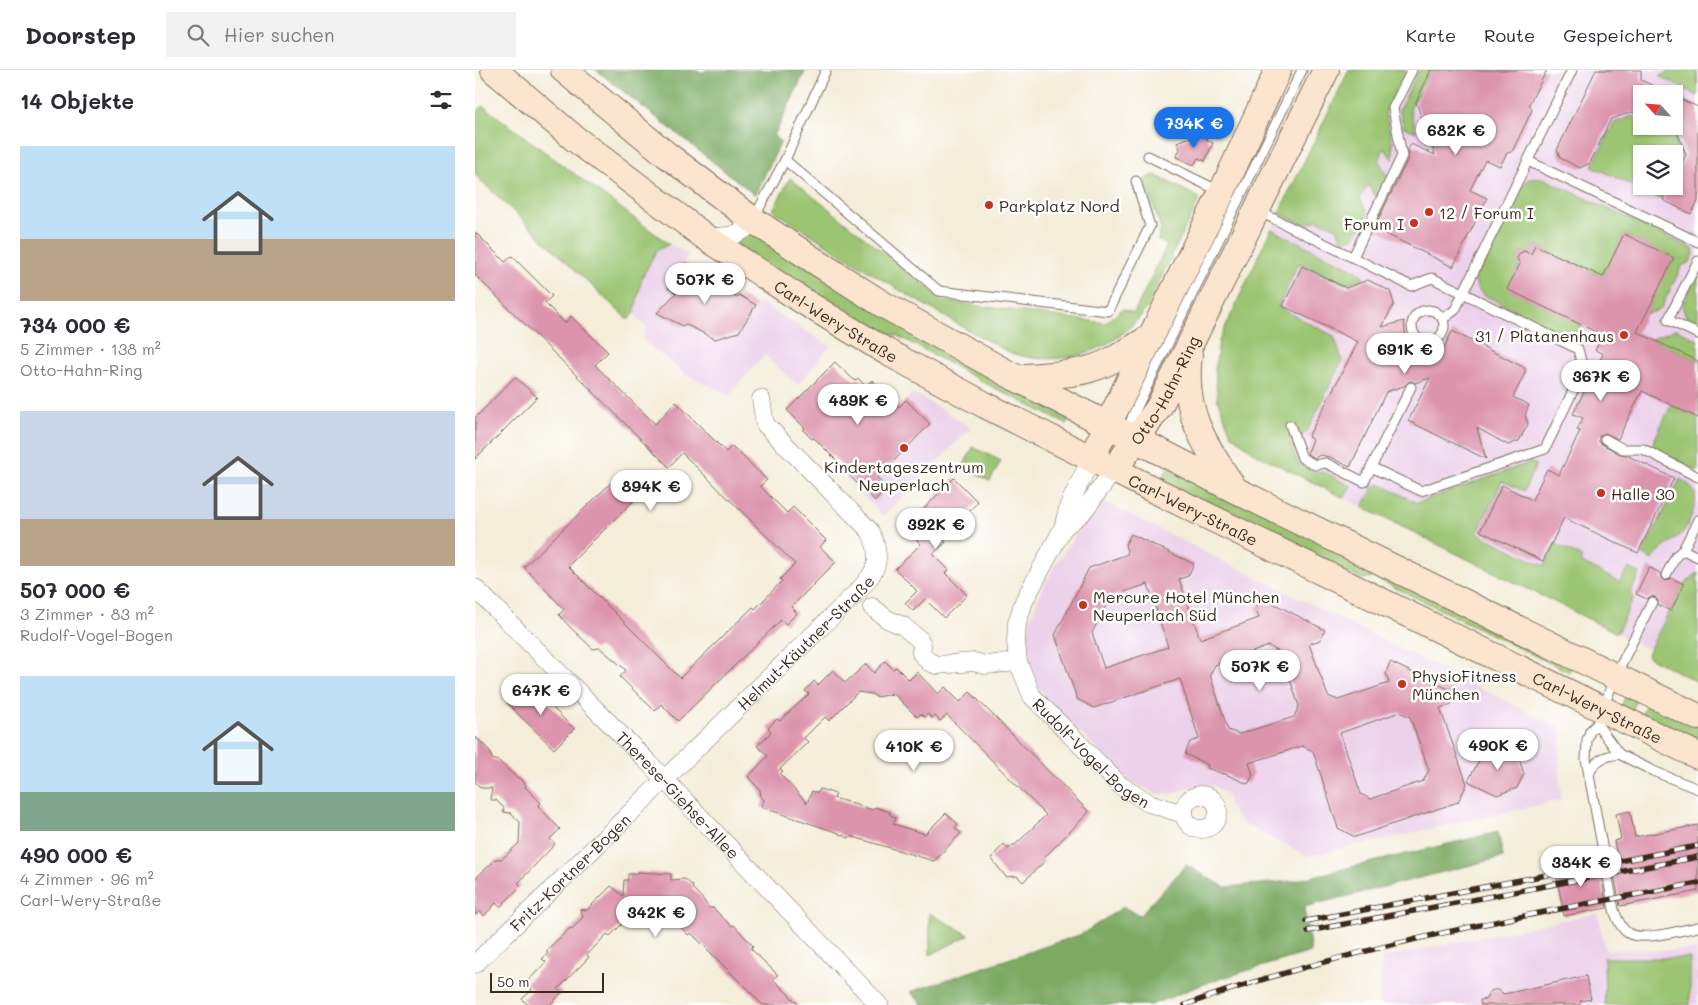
<!DOCTYPE html>
<html lang="de">
<meta charset="utf-8">
<style>
:root{--surface:#fff;--page:#f2f2f3;--text:#2b2b33;--muted:#7c7c81;--line:#e1e1e2;--accent:#1a73e8}
body{margin:0;font-family:Mali,sans-serif;background:var(--page);color:var(--text);height:100vh;display:flex;flex-direction:column;font-size:19px;white-space:nowrap}
*{box-sizing:border-box;margin:0}
p{font-size:16px;color:var(--muted)}
.icon{flex:none;width:28px;height:28px;fill:none;stroke:currentColor;stroke-width:2;stroke-linecap:round;stroke-linejoin:round}
.map{position:relative;flex:1;overflow:hidden}
.panel{display:flex;flex-direction:column;background:var(--surface);width:475px}
.panel>*{flex:none}
.needle{width:32px;rotate:296deg}
.buttons{position:absolute;left:1158px;top:15px;display:grid;gap:10px}
.buttons a{display:grid;place-items:center;width:50px;height:50px;border-radius:0px;background:var(--surface);box-shadow:0 1px 4px #0004;font-size:25px}
.scale{position:absolute;left:15px;bottom:12px;width:114px;box-sizing:border-box;padding-left:5px;border:2px solid #3b2a1e;border-top:0;font-size:14px;line-height:18px;white-space:nowrap;color:#3b2a1e;-webkit-text-stroke:4px #fff;paint-order:stroke}
.price{position:absolute;translate:-50% -42px;padding:0 11px;border-radius:18px;background:#fff;color:#222;font-size:16px;line-height:32px;filter:drop-shadow(0 1px 2px #0008)}
.price::after{content:'';position:absolute;left:50%;top:30px;width:15px;height:11px;margin-left:-8px;background:inherit;clip-path:polygon(0 0,100% 0,50% 100%)}
.price.selected{background:var(--accent);color:#fff}
ul{padding:0;list-style:none}
li{display:grid;align-content:center;gap:10px;height:265px;padding:0 20px}
li span{display:grid;place-items:center;height:155px;border-radius:0px;color:#555}
li>.icon{margin-inline-start:auto}
span .icon{width:90px;height:90px;fill:#fffc;stroke-width:1}
li b{font-size:21px}
h2{display:flex;justify-content:space-between;align-items:center;height:60px;padding:0 20px;font-size:21px}
header{display:flex;align-items:center;gap:30px;box-sizing:border-box;height:70px;padding:0 25px;background:var(--surface);border-bottom:1px solid var(--line)}
header strong{font-size:24px}
nav{display:flex;gap:28px;margin-inline-start:auto;font-size:18px}
.search{width:350px;height:45px;background:var(--page);display:flex;align-items:center;gap:12px;box-sizing:border-box;padding:0 18px;border-radius:0px;color:var(--muted);font-size:19px}
main{display:flex;flex:1;min-height:0}
.map>svg:first-child{display:block}
</style>
<header>
<strong>Doorstep</strong>
<div class="search"><svg class="icon" aria-label="search" viewBox="0 0 24 24"><circle cx="10" cy="10" r="6"/><path d="M15 15l6 6"/></svg>Hier suchen</div>
<nav><a>Karte</a><a>Route</a><a>Gespeichert</a></nav>
</header>
<main>
<section class="panel">
<h2>14 Objekte<svg class="icon" aria-label="filters" viewBox="0 0 24 24"><path d="M4 7h16M4 17h16"/><circle cx="9" cy="7" r="2"/><circle cx="15" cy="17" r="2"/></svg></h2>
<ul>
<li><span style="background:linear-gradient(#bfe0f5 60%,#b9a48a 0)"><svg class="icon" aria-label="home" viewBox="0 0 24 24"><path d="M3 11l9-7 9 7M6 9v11h12V9"/></svg></span><div><b>734 000 €</b><p>5 Zimmer · 138 m²</p><p>Otto-Hahn-Ring</p></div></li>
<li><span style="background:linear-gradient(#c9d6e8 70%,#b9a48a 0)"><svg class="icon" aria-label="home" viewBox="0 0 24 24"><path d="M3 11l9-7 9 7M6 9v11h12V9"/></svg></span><div><b>507 000 €</b><p>3 Zimmer · 83 m²</p><p>Rudolf-Vogel-Bogen</p></div></li>
<li><span style="background:linear-gradient(#bfe0f5 75%,#7fa58c 0)"><svg class="icon" aria-label="home" viewBox="0 0 24 24"><path d="M3 11l9-7 9 7M6 9v11h12V9"/></svg></span><div><b>490 000 €</b><p>4 Zimmer · 96 m²</p><p>Carl-Wery-Straße</p></div></li>
</ul>
</section>
<div class="map">
<svg width="1223" height="935" viewBox="0 0 1223 935">
<rect width="100%" height="100%" fill="#fff"/>
<filter id="ink" filterUnits="userSpaceOnUse"><feTurbulence type="fractalNoise" baseFrequency=".02" numOctaves="2"/><feDisplacementMap in="SourceGraphic" scale="10" xChannelSelector="R" yChannelSelector="G"/><feConvolveMatrix kernelMatrix="1 2 1 2 8 2 1 2 1" color-interpolation-filters="sRGB"/></filter>
<filter id="wash" filterUnits="userSpaceOnUse"><feTurbulence type="fractalNoise" baseFrequency=".0096" numOctaves="4" result="noise"/><feDisplacementMap in="SourceGraphic" scale="20" xChannelSelector="R" yChannelSelector="G"/><feGaussianBlur stdDeviation="1.12" result="paint"/><feColorMatrix in="noise" values="0 0 0 0 0 0 0 0 0 0 0 0 0 0 0 0 0 1.4 0 .05"/><feComposite in="paint" operator="in"/></filter>
<g filter="url(#wash)">
<rect width="100%" height="100%" fill="#f4edd9"/>
<g fill="#ecd1ea" fill-rule="evenodd">
<path d="M874 0H1223V581L1197 591 779 383 756 364 743 331 740 299 744 271ZM1166 24H1199V56H1166ZM1166 84H1199V116H1166Z"/>
<path d="M194 174 213 183 209 194 261 228 264 225 281 235 284 232 355 276 323 315 289 285 254 325 210 304 167 269 172 258 159 244 167 208 181 181Z"/>
<path d="M437 324 446 327 496 358 408 446 362 398Z"/>
<path d="M625 430 1087 659 1084 685 1086 730 833 786 767 753 755 738 752 725 740 716H721L696 724 680 723 657 712 584 642 561 615 552 593 549 576 555 550 565 524 580 495Z"/>
<path d="M1123 843 1130 880H1223V935H906L907 888Z"/>
</g>
<g fill="#9bc572" stroke="#6b7848">
<path d="M874 0H931L910 43 918 74V90L909 78 904 91 912 106 901 127 893 115 885 128 893 144 879 168 867 170 862 158 842 150 829 155 804 143Z"/>
<path d="M944 0H955L935 39 941 62 929 57 924 40Z"/>
<path d="M1199 0 1222 1 1223 26 1184 6Z"/>
<path d="M8 36 194 174 181 181 167 208 159 244 153 250 0 105V44Z"/>
<path d="M1157 46 1166 51V56H1178L1199 66 1206 85 1199 100V84H1166V116H1191L1185 129 1117 96 1139 53Z"/>
<path d="M680 105 725 128 671 239C642 281 588 298 539 284 532 282 525 277 519 274 502 265 485 256 469 246 410 213 354 176 298 140L315 108 469 231 630 253 648 239 659 243 692 175 682 170 686 159 670 111 672 108Z"/>
<path d="M1068 108 1218 179 1219 184 1215 192 1207 196 1185 240 1171 244 1198 188 1149 164 1128 207 1061 175 1056 184 1049 181 1045 183 1042 188 1045 194 1033 219 1107 255 1103 262 1095 267 1007 224 1002 218 1000 209 1045 118 1054 109Z"/>
<path d="M796 159 882 201 890 208 870 214 824 193 803 237 859 266 867 291 832 362 815 372 823 393 841 402 847 401 876 416 869 428 779 383 756 364 743 331 740 299 744 271Z"/>
<path d="M280 160 596 345 591 354 510 313 429 269 420 265 401 266 259 173Z"/>
<path d="M1223 203V259L1214 254 1207 236Z"/>
<path d="M1201 259 1223 270V291L1176 269Z"/>
<path d="M1196 335 1223 348V401L1176 377Z"/>
<path d="M498 377 526 391 515 411 488 397Z"/>
<path d="M1056 392 1061 395 1049 421 1027 411 1002 463 1069 496 1080 474 1107 487 1105 492 1144 512 1154 498 1165 503 1155 524 1159 527 1142 563 887 437 900 416 905 414 942 433Z"/>
<path d="M695 393 1100 591 1094 602 898 507 887 509 683 417Z"/>
<path d="M1205 409C1223 419 1223 428 1216 447 1214 451 1212 457 1209 461 1199 472 1185 477 1177 490L1167 484Z"/>
<path d="M1223 503V612L1173 587 1172 584 1209 514Z"/>
<path d="M1153 623H1165L1154 646 1147 635 1150 626Z"/>
<path d="M1174 628 1223 652V680L1163 651Z"/>
<path d="M454 843 494 865 455 885Z"/>
<path d="M1129 888H1215V935H1130Z"/>
</g>
<g fill="#7caa64" stroke="#5c6a41">
<path d="M121 0H214L228 2 231 0H331L299 66 306 72 280 125Z"/>
<path d="M1023 762 1028 787 829 837 836 882 734 912 676 935H448L435 922 607 864 648 837 665 845 711 795 750 817 818 811Z"/>
</g>
<g id="blocks">
<g fill="#dc93ac" fill-rule="evenodd">
<path d="M956 0H1072L1054 34 1057 40 1037 82 1032 83 1025 96 1010 90 995 120 1012 128 978 197 899 158 933 89 932 81 936 74 960 85 941 32Z"/>
<path d="M1121 0H1166V10L1195 24H1166V47L1157 42 1136 49 1115 93 1105 98 1085 88 1082 80Z"/>
<path d="M1199 26 1223 37V131L1216 144 1188 130 1195 116H1199V109L1211 85 1203 64 1199 62Z"/>
<path d="M730 62 733 71 738 73 730 91 723 88 719 95 701 87 705 79 702 72Z"/>
<path d="M0 162 30 192 37 186 77 226 70 233 90 253 96 246 133 282 120 295 180 354 201 332 251 382 257 376 292 410 285 416 312 443 318 437 351 470 345 477 361 492 316 537 322 543 311 554 306 550 203 651 186 634 180 641 145 607 151 600 125 578 118 579 95 557 84 545 89 539 49 497 144 405 164 425 93 496 205 608 278 537 280 539 307 511 305 509 320 494 207 383 194 397 0 205Z"/>
<path d="M1149 164 1199 188 1162 262 1223 291V348L1167 321 1143 369 1130 363 1124 366V372L1127 374 1145 384 1151 385 1199 408 1163 483 1089 448 1068 491 1005 461 1027 415 1057 430 1072 399 1084 405 1105 361 1102 360 1108 348 1098 344 1128 284 1120 280 1124 273 1118 269 1121 262 1032 219 1045 194 1042 188 1045 183 1049 181 1056 184 1060 175 1128 207Z"/>
<path d="M209 193 262 228 264 225 281 235 264 262 240 269 210 254 208 256 182 243 201 223 193 218Z"/>
<path d="M827 196 871 218 893 210 915 221 919 234 907 257 929 251 932 279 947 286 954 283 964 289 977 261 1050 298V303L1038 327 1054 335 1050 345 1053 354 1044 371 1033 375 1002 358 1011 389 933 351 955 308 940 313 935 311 929 316 911 322 875 397 855 387 845 385 840 388 832 384 838 370 833 367 883 272 808 236Z"/>
<path d="M360 292 380 311 383 308 391 317 397 310 424 337 431 330 455 354 402 408 412 418 400 431 365 396 366 395 339 368 337 369 328 360 330 358 312 340Z"/>
<path d="M40 307 62 327 0 389V348Z"/>
<path d="M479 408 503 432 467 468 471 472 458 484 474 500 470 503 492 525 469 548 450 529 438 541 430 533 442 521 420 499 446 474 430 458Z"/>
<path d="M656 464 719 494 713 506 704 509 725 569 784 548 781 539 786 527 850 560 845 570 834 574 853 626 863 630 914 613 911 603 915 592 982 623 975 635 965 638 992 714 983 732 880 767 863 758 838 681 827 676 774 693 778 705 773 714 748 703V704L732 698 733 695 710 684 715 672 724 669 705 609 619 638 602 629 580 565 614 498 653 484 650 475ZM673 514 693 577 629 598 617 563 635 527ZM794 576 806 583 824 636 819 647 764 664 753 660 735 605 740 595ZM925 642 935 647 954 700 948 711 895 729 886 724 865 663Z"/>
<path d="M1174 497 1185 503 1186 508 1189 511 1194 510 1196 508 1209 514 1196 541 1183 535V531L1180 527 1176 526 1172 529 1161 524Z"/>
<path d="M410 591 418 599 421 597 434 610 442 602 463 624 470 617 485 632 495 622 614 742 568 789 569 792 548 812 542 806 531 807 516 788 529 774 533 779 538 775H540L571 745 472 645 465 651 460 646 457 648 453 644 450 647 445 644 442 647 419 624 401 627 397 624 383 622 354 651 350 647 329 668 333 672 305 699 308 701 305 704 332 733 337 721 343 723 345 719 361 724 359 728 398 740 400 737 415 742 414 744 421 748 418 754 450 764 471 743 483 754 480 758 486 763 459 791 375 766 374 768 364 764V763L286 737 289 730 286 727 285 720 273 707 293 686 282 676 296 662 293 658 302 649 305 651 334 624 330 621 339 611 343 615 358 600 370 613 391 594 399 603Z"/>
<path d="M53 613 99 659 79 679 32 633Z"/>
<path d="M0 666 15 681 17 689 24 691 42 708 43 707 51 715 50 717 66 733 63 736 85 759 75 769 80 774 43 813 46 816 25 837 21 833 9 846 5 841 0 845V809L21 789H27L44 773 45 752 35 743 28 742 29 738 21 730H15L17 718H6L0 712Z"/>
<path d="M1027 676 1042 683 1049 704 1042 718 1022 725 993 711 1008 683Z"/>
<path d="M1155 741 1160 767 1223 755V821L1145 836 1136 787 1142 786 1139 771 1146 769 1141 744Z"/>
<path d="M1123 789 1132 838 1089 846 1080 798Z"/>
<path d="M162 802 196 804V810L210 809 218 816 217 818 227 828 234 838H238L248 848 257 856 259 855 268 865 278 876 276 879 303 905 298 909 324 935H288L216 863 213 865 200 851 203 848 199 845 200 843 188 832 168 831 167 836H155L153 844 147 850 149 852 135 866 132 864 112 885 114 887 83 919 87 922 75 935H53L47 929 57 920 51 913 71 892 67 889 73 883 71 881 95 858 97 859 108 847 105 839 112 840 136 816 148 826 149 810H153V804H161Z"/>
<path d="M1111 906 1116 929 1105 931V935H1006L1005 930 1011 929 1014 922 1018 920H1023L1029 924Z"/>
</g>
</g>
</g>
<g filter="url(#ink)">
<use href="#blocks" fill-opacity="0" stroke="#7c6e5f" stroke-width="1"/>
<g fill="none" stroke-linecap="round" stroke-linejoin="round">
<defs>
<g id="lane">
<path d="M351 0 310 90 464 221 633 241 675 156 661 111"/>
<path d="M673 86 744 121"/>
<path d="M1053 91 1223 172"/>
<path d="M783 141 936 216 957 208 1103 279 1108 300 1070 379 946 421 896 397"/>
<path d="M279 148 310 90"/>
<path d="M878 187 927 86 918 38 937 0"/>
<path d="M1223 191 1193 250 1223 264"/>
<circle cx="953" cy="256" r="16"/>
<path d="M968 249 980 240 1097 0"/>
<path d="M815 355 827 388 840 395 851 393 889 412 936 317"/>
<path d="M652 362 658 345 827 0"/>
<path d="M1130 369 1148 379H1168L1223 407"/>
<path d="M1208 480 1223 487"/>
<path d="M1191 505 1201 486 1208 480 1223 450"/>
<path d="M1177 532 1140 607 1122 654 1115 661 1112 670 1111 689 1139 840C1142 848 1145 858 1153 863 1167 872 1207 860 1223 857"/>
<path d="M1122 654 1144 684 1178 701 1223 719"/>
<path d="M1114 705C1119 690 1129 686 1144 684"/>
</g>
<g id="street">
<path d="M230 167C249 167 266 168 278 150"/>
<path id="s1" d="M616 389 594 435 588 458 549 531 542 553 541 572 543 592 557 626 646 716 674 733 708 744"/>
<path d="M588 458 607 443 639 400"/>
<path id="s2" d="M0 518 172 691 404 935"/>
<path d="M397 537 412 549 428 556 445 570 447 575 446 583 454 592 462 595 499 592 510 595 543 592"/>
<circle cx="726" cy="742" r="17"/>
<path id="s3" d="M0 894 382 522C403 501 408 488 395 461L290 354 286 329"/>
</g>
<g id="secondary">
<path id="s4" d="M19 0 99 68 229 166 331 233 412 282 510 335 667 414 1223 686"/>
<path d="M89 0 192 85 278 150 343 193 409 235 541 308 760 420 1223 647"/>
<path d="M714 285C707 341 728 372 758 417"/>
<path d="M541 308C566 305 591 306 615 299 636 293 655 280 674 268"/>
<path d="M616 389 747 122 803 0"/>
<path id="s5" d="M639 400 684 337 851 0"/>
</g>
</defs>
<use href="#lane" stroke="#7c6e5f" stroke-width="11"/>
<use href="#street" stroke="#7c6e5f" stroke-width="19"/>
<use href="#secondary" stroke="#7c6e5f" stroke-width="28"/>
<use href="#lane" stroke="#fff" stroke-width="9"/>
<use href="#street" stroke="#fff" stroke-width="18"/>
<use href="#secondary" stroke="#fbe5cf" stroke-width="26"/>
<defs>
<g id="rail">
<path d="M831 851 1223 776"/>
<path d="M833 861 1223 787"/>
<path d="M710 935C876 876 1050 845 1223 813"/>
</g>
</defs>
<use href="#rail" stroke="#3b2a1e" stroke-width="5.5"/>
<use href="#rail" stroke="#fff" stroke-width="4" stroke-dasharray="11" stroke-linecap="butt"/>
</g>
</g>
<g fill="#c8321e" stroke="#fff" stroke-width="2">
<circle cx="514" cy="135" r="5"/>
<circle cx="954" cy="142" r="5"/>
<circle cx="939" cy="153" r="5"/>
<circle cx="1149" cy="265" r="5"/>
<circle cx="429" cy="378" r="5"/>
<circle cx="1126" cy="423" r="5"/>
<circle cx="608" cy="535" r="5"/>
<circle cx="927" cy="614" r="5"/>
</g>
<g text-anchor="middle" dominant-baseline="central" stroke-width="5" stroke-linejoin="round" paint-order="stroke">
<g font-size="16" fill="#3b2a1e" stroke="#fff" text-anchor="start">
<text x="524" y="135">Parkplatz Nord</text>
<text x="964" y="142">12 / Forum I</text>
<text x="929" y="153" text-anchor="end">Forum I</text>
<text x="1139" y="265" text-anchor="end">31 / Platanenhaus</text>
<text x="429" y="396" text-anchor="middle">Kindertageszentrum<tspan x="429" dy="18">Neuperlach</tspan></text>
<text x="1136" y="423">Halle 30</text>
<text x="618" y="526">Mercure Hotel München<tspan x="618" dy="18">Neuperlach Süd</tspan></text>
<text x="937" y="605">PhysioFitness<tspan x="937" dy="18">München</tspan></text>
</g>
<g font-size="16" fill="#3b2a1e" stroke="#fff">
<text stroke="none"><textPath href="#s4" startOffset="425">Carl-Wery-Straße</textPath></text>
<text stroke="none"><textPath href="#s5" startOffset="95">Otto-Hahn-Ring</textPath></text>
<text stroke="none"><textPath href="#s4" startOffset="829">Carl-Wery-Straße</textPath></text>
<text stroke="none"><textPath href="#s3" startOffset="461">Helmut-Käutner-Straße</textPath></text>
<text stroke="none"><textPath href="#s4" startOffset="1279">Carl-Wery-Straße</textPath></text>
<text stroke="none"><textPath href="#s1" startOffset="339">Rudolf-Vogel-Bogen</textPath></text>
<text stroke="none"><textPath href="#s2" startOffset="290">Therese-Giehse-Allee</textPath></text>
<text stroke="none"><textPath href="#s3" startOffset="132">Fritz-Kortner-Bogen</textPath></text>
</g>
</g>
</svg>
<div class="buttons">
<a><svg class="needle" viewBox="-14 -14 28 28"><path d="M0-13l5 13h-10z" fill="#e53935"/><path d="M0 13l5-13h-10z" fill="#7c7c81"/></svg></a>
<a><svg class="icon" aria-label="layers" viewBox="0 0 24 24"><path d="M12 4l9 5-9 5-9-5zM3 14l9 5 9-5"/></svg></a>
</div>
<div class="scale">50 m</div>
<b class="price selected" style="left:719px;top:79px">734K €</b>
<b class="price" style="left:981px;top:86px">682K €</b>
<b class="price" style="left:230px;top:235px">507K €</b>
<b class="price" style="left:930px;top:305px">691K €</b>
<b class="price" style="left:1126px;top:332px">367K €</b>
<b class="price" style="left:383px;top:356px">489K €</b>
<b class="price" style="left:176px;top:442px">894K €</b>
<b class="price" style="left:461px;top:480px">392K €</b>
<b class="price" style="left:785px;top:622px">507K €</b>
<b class="price" style="left:66px;top:646px">647K €</b>
<b class="price" style="left:1023px;top:701px">490K €</b>
<b class="price" style="left:439px;top:702px">410K €</b>
<b class="price" style="left:1106px;top:818px">384K €</b>
<b class="price" style="left:181px;top:868px">342K €</b>
</div>
</main>
